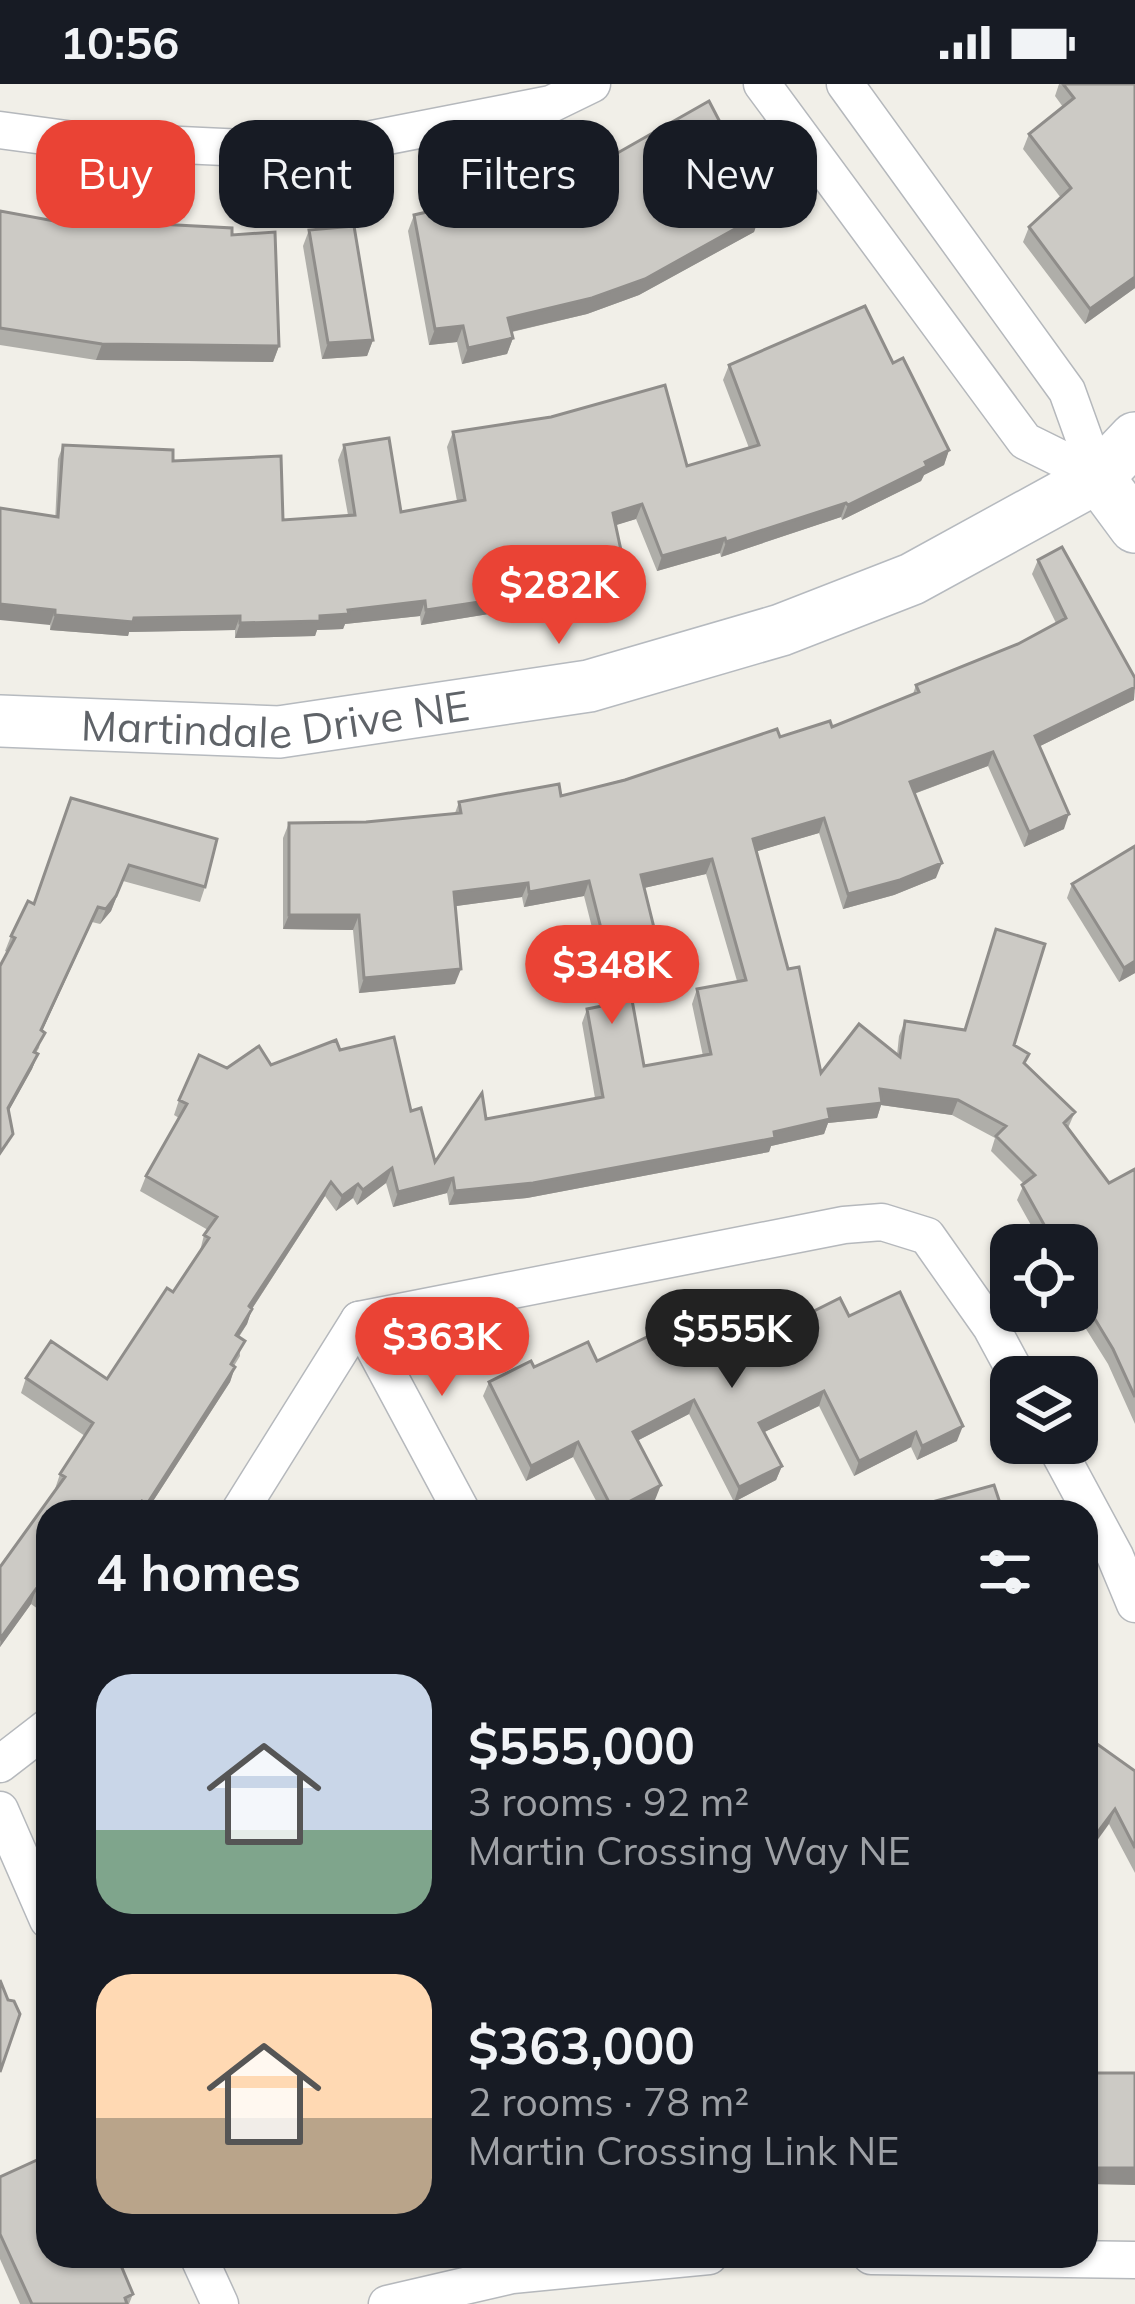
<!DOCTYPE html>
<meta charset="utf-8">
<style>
:root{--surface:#171b24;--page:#20242c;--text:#f1f3f6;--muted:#9ea1a6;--accent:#ea4335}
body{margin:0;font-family:Mulish,sans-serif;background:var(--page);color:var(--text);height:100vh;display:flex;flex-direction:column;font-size:45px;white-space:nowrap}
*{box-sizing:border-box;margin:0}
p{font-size:39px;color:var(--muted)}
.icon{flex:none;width:66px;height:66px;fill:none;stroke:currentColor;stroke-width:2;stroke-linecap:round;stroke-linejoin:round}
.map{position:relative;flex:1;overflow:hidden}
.drawer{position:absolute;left:36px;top:1416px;width:1062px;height:768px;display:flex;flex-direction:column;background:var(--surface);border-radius:36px;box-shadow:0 3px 9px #0004}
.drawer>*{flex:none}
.top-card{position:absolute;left:36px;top:36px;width:1065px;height:108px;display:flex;gap:24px}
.tools{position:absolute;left:990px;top:1140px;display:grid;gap:24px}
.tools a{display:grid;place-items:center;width:108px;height:108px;border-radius:24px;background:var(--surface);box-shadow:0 3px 9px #0004;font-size:60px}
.price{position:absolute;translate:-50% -102px;padding:0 27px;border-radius:42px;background:var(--accent);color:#fff;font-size:39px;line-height:78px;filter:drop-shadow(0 3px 6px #0008)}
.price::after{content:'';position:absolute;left:50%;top:72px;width:36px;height:27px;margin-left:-18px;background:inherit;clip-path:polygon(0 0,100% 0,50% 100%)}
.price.active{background:#222;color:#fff}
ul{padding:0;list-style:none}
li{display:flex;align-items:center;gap:36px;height:300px;padding:0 60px}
li span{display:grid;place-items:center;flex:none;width:336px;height:240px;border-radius:36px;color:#555}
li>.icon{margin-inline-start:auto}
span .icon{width:144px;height:144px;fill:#fffc;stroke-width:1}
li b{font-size:51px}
h2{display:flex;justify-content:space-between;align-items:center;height:144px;padding:0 60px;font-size:51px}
.tag{padding:0 42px;border-radius:36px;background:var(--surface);box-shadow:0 3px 9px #0004;font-size:42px;line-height:108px}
.tag.active{background:var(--accent);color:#fff}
.status{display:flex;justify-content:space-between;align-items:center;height:84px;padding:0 60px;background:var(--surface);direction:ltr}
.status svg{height:33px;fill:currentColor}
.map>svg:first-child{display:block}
</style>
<div class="status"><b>10:56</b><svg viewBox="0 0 49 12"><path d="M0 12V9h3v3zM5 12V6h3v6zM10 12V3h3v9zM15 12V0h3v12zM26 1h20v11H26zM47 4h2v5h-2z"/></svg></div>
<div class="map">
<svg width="1135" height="2220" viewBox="0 0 1135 2220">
<rect width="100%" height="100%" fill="#f1efe8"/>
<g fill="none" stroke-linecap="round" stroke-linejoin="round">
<defs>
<g id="street">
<path d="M762 0 1025 357 1098 393"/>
<path d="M845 0 1067 307 1098 393"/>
<path d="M0 46 74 56 311 67 551 20 592 0"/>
<path d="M359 1236 462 1428"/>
<path d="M1054 1359 1115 1472 1135 1520"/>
<path d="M239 1428 359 1236 844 1141 882 1138 927 1152 991 1243 1018 1293"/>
<path d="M0 1680 48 1643"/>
<path d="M0 1726 48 1836"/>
<path d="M198 2172 220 2220"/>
<path d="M871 2172 1135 2176"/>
<path d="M387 2220 512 2191 709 2172"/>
</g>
<g id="secondary">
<path d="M1098 393 1135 443"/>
<path id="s1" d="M0 637 279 648 589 602 781 546 912 495 1098 393 1135 354"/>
</g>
</defs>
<use href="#street" stroke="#b5b8bc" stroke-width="39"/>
<use href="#secondary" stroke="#b6babf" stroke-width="54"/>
<use href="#street" stroke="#fff" stroke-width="36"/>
<use href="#secondary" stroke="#fff" stroke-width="51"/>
</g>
<g fill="#afaea9">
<path d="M1059 0H1135V204L1085 240 1023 158 1029 143 1061 114 1023 65 1029 50 1063 23 1055 12Z"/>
<path d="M0 127 64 139 232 151 279 262 273 278 96 276 0 261Z"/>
<path d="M768 130 758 136 754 148 639 211 587 230 512 248 513 254 507 270 462 280 457 258 429 261 408 147 414 131Z"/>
<path d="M309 146 373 256 367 272 322 275 303 162Z"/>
<path d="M893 279 949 366 944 381 924 391 921 397 842 436 841 433 721 473 720 469 657 487 636 435 615 441 625 485 620 499 578 512 502 525 501 528 421 541 420 532 345 540 343 545 317 546 315 552 235 554V546L129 548 128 552 50 546 58 375 63 361 173 377 283 436 348 431 338 376 344 361 401 428 457 417 447 363 453 348 687 382 749 364 723 296 729 281Z"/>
<path d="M1038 476 1134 616 1040 662 1064 745 1024 763 988 682 914 710 936 794 894 811 843 825 819 749 757 767 788 885 821 989 897 971 899 952 905 937 1014 961 1025 980 1075 1028 1068 1044 1109 1099 1135 1085V1340L1108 1280 1081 1237 1084 1229 1077 1219V1161L1037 1152 1017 1116 1024 1100 991 1067 995 1054 952 1031 881 1021 877 1034 828 1039 824 1050 771 1062 769 1068 527 1114 449 1121 447 1109 393 1123 386 1099 357 1121 353 1114 336 1127 325 1112 252 1225 247 1240 239 1253 240 1272 234 1282 235 1283 230 1298 146 1428H48V1532L31 1520 0 1563V1483L56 1406 55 1405 60 1390 85 1352 21 1309 26 1294 107 1295 173 1208 200 1167 204 1151 208 1146 140 1107 146 1092 179 1034 174 1031 179 1016 227 984 271 981 340 966 411 1027 435 1078 486 1035 595 1014 582 939 587 925 644 982 703 972 692 920 697 905 737 897 706 790 644 804 657 856 652 871 602 883 584 812 524 823 522 813 456 822 455 900 359 909 353 846 283 845V754L289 739 366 738 455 729 459 718 561 712 780 653 832 643 913 610 916 601 1018 560 1056 539 1032 490Z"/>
<path d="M71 714 205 803 200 818 123 797 111 827 100 840 92 838 42 947 39 964 36 969 38 970 32 985 8 1028 7 1065V868L5 867 11 852 34 820Z"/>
<path d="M1135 762V889L1119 898 1067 814 1072 800Z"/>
<path d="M849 1232 957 1357 917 1376 911 1363 854 1392 819 1322 764 1348 782 1382 776 1396 734 1418 689 1330 637 1357 655 1416 632 1428H602L573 1373 526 1397 483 1312 489 1298 534 1283 597 1277 651 1257 720 1251Z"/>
<path d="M1090 1655 1135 1687V1789L1109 1740Z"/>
<path d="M0 2093 133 2210 129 2220H20L0 2175Z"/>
</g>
<g fill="#8f8d8a">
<path d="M774 114 768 130 758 136 754 148 639 211 587 230 502 250 508 234 755 124Z"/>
<path d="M1135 193V204L1085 240 1090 225Z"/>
<path d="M463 242 457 258 429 261 435 245Z"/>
<path d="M513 254 507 270 462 280 468 264Z"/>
<path d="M373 256 367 272 322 275 328 259Z"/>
<path d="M102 260 279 262 273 278 96 276Z"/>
<path d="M949 366 944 381 924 391 921 397 842 436 848 421Z"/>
<path d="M846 419 841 433 721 473 726 458Z"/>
<path d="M642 420 636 435 607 444 613 429Z"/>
<path d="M725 454 720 469 657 487 662 472Z"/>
<path d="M625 485 620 499 578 512 502 525 501 528 421 541 426 526Z"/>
<path d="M425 517 420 532 345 540 343 545 317 546 315 552 235 554 240 539 320 532 348 526Z"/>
<path d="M0 520 55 526 50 541 0 536Z"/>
<path d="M55 531 134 534 240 532 235 546 129 548 128 552 50 546Z"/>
<path d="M1135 603 1134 616 1030 667 1035 652Z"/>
<path d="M993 668 988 682 905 713 910 698Z"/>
<path d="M1069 730 1064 745 1024 763 1029 748Z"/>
<path d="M824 734 819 749 748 770 753 755Z"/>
<path d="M712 775 706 790 635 806 641 791Z"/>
<path d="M942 779 936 794 894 811 843 825 848 810Z"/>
<path d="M129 781 111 827 100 840 106 825Z"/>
<path d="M589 797 584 812 524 823 529 808Z"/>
<path d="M528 799 522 813 449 823 454 808Z"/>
<path d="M98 823 92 838 35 962 41 946Z"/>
<path d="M289 831H359L353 846 283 845Z"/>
<path d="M657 856 652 871 602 883 607 868Z"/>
<path d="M1135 877V889L1119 898 1124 884Z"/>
<path d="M461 885 455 900 359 909 364 894Z"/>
<path d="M38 970 32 985 2 1039 8 1024Z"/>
<path d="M880 1005 958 1016 952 1031 881 1021 877 1034 828 1039 824 1050 771 1062 769 1068 527 1114 449 1121 455 1107 774 1048 828 1025Z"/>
<path d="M392 1084 386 1099 357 1121 363 1106Z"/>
<path d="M453 1094 447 1109 393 1123 398 1108Z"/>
<path d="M331 1098 325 1112 244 1237 249 1222Z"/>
<path d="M358 1100 353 1114 336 1127 342 1112Z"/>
<path d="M252 1225 247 1240 230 1265 236 1251Z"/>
<path d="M235 1283 230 1298 146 1428H144L147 1420Z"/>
<path d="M824 1307 819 1322 754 1353 759 1339Z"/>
<path d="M694 1316 689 1330 627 1362 633 1348Z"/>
<path d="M963 1342 957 1357 917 1376 922 1362Z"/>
<path d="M916 1348 911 1363 854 1392 859 1377Z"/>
<path d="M578 1358 573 1373 526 1397 531 1382Z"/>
<path d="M782 1382 776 1396 734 1418 739 1403Z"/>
<path d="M661 1401 655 1416 632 1428H612L613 1426Z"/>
<path d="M36 1505 31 1520 0 1563 1 1555Z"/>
<path d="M1115 1725 1109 1740 1086 1772V1764Z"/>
<path d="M1086 2084H1135V2101L1086 2100Z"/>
<path d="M280 2172H303L277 2182Z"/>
</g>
<g fill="#cccac5" stroke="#8f8d8a" stroke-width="3">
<path d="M1063 0H1135V193L1090 225 1029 143 1071 104 1029 50 1074 14Z"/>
<path d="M709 17 722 42 732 38 774 114 755 124 760 131 645 195 592 214 508 234 513 254 468 264 463 242 435 245 414 131 509 109 568 90 607 75Z"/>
<path d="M0 127 65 139V135L232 144V151L275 148 279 262 102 260 0 244Z"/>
<path d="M354 142 373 256 328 259 309 146Z"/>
<path d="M865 222 893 279 903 274 949 366 925 378 927 382 848 421 846 419 726 458 725 454 662 472 642 420 613 429 625 485 584 497 506 511V514L426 526 425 517 348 526 349 530 320 532V537L240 539V532L134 534 133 538 55 531V526L0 520V424L58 433 63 361 173 366V377L281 372 283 436 355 431 344 361 389 354 401 428 465 416 453 348 551 333 665 301 687 382 759 361 729 281Z"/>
<path d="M1062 463 1135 594V603L1035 652 1069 730 1029 748 993 668 910 698 942 779 900 796 848 810 824 734 753 755 788 885 799 883 821 989 859 940 900 973 905 937 965 946 996 845 1045 860 1014 961 1029 970 1024 979 1075 1028 1064 1039 1109 1099 1135 1085V1313L1113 1265 1087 1222 1093 1218 1077 1198V1161H1023L1047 1146 1022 1101 1035 1091 996 1052 1006 1042 958 1016 880 1005 882 1019 828 1025 830 1035 774 1048 775 1054 533 1099 455 1107 453 1094 398 1108 392 1084 363 1106 358 1100 342 1112 331 1098 249 1222 252 1225 236 1251 245 1257 231 1280 235 1283 147 1420 142 1417 135 1428H48V1513L36 1505 0 1555V1483L65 1393 60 1390 93 1339 26 1294 51 1257 107 1295 167 1204 173 1208 209 1154 204 1151 217 1133 146 1092 187 1020 179 1016 199 971 227 984 259 962 271 981 336 956 340 966 394 953 411 1027 421 1024 435 1078 482 1009 486 1035 603 1013 587 925 632 916 644 982 711 970 697 905 746 896 712 775 641 791 657 856 607 868 589 797 529 808 528 799 454 808 461 885 364 894 359 831H289V739L366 738 461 729 459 718 559 700 561 712 625 696 777 645 780 653 830 637 832 643 919 608 916 601 1018 560 1066 534 1038 476Z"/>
<path d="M71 714 217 755 205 803 129 781 116 812 106 825 98 823 41 946 45 949 34 968 38 970 8 1024 13 1050 0 1069V882L15 854 11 852 28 817 34 820Z"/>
<path d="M1135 762V877L1124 884 1072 800Z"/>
<path d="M900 1208 963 1342 922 1362 916 1348 859 1377 824 1307 759 1339 782 1382 739 1403 694 1316 633 1348 661 1401 613 1426 578 1358 531 1382 489 1298 531 1277 534 1283 588 1258 597 1277 649 1252 651 1257 708 1228 720 1251 777 1227 784 1242 840 1214 849 1232Z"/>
<path d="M994 1401 1003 1428H903V1426Z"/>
<path d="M383 1420 389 1428H373Z"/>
<path d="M1086 1648 1090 1655 1135 1687V1764L1115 1725 1086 1764Z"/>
<path d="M0 1896 8 1916 14 1917 20 1930 0 1988Z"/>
<rect x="1086" y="1989" width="49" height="95"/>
<path d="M48 2071V2172H117L133 2210 125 2214 127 2220H32L0 2150V2093Z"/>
</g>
<g text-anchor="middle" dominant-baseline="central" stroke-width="9" stroke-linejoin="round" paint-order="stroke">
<g font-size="42" fill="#5f6368" stroke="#fff">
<text stroke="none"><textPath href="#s1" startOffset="276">Martindale Drive NE</textPath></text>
</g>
</g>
</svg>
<div class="tools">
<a><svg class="icon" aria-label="locate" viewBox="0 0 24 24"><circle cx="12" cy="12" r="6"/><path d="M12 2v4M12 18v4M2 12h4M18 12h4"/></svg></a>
<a><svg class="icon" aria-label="layers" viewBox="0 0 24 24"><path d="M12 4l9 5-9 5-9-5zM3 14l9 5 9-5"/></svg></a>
</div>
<b class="price" style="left:559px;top:563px">$282K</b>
<b class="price" style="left:612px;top:943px">$348K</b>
<b class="price active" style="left:732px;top:1307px">$555K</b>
<b class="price" style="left:442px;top:1315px">$363K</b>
<div class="top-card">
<a class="tag active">Buy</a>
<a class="tag">Rent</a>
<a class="tag">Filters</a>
<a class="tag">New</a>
</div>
<section class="drawer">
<h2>4 homes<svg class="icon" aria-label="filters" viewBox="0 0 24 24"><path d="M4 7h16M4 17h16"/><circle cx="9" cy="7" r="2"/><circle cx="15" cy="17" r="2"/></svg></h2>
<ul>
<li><span style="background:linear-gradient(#c9d6e8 65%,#7fa58c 0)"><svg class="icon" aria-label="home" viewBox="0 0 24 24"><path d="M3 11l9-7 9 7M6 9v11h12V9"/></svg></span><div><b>$555,000</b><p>3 rooms · 92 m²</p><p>Martin Crossing Way NE</p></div></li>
<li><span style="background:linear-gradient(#ffd9b3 60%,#b9a48a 0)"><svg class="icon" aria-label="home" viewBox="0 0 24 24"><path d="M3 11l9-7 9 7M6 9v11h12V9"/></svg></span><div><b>$363,000</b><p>2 rooms · 78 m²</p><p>Martin Crossing Link NE</p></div></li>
</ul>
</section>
</div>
